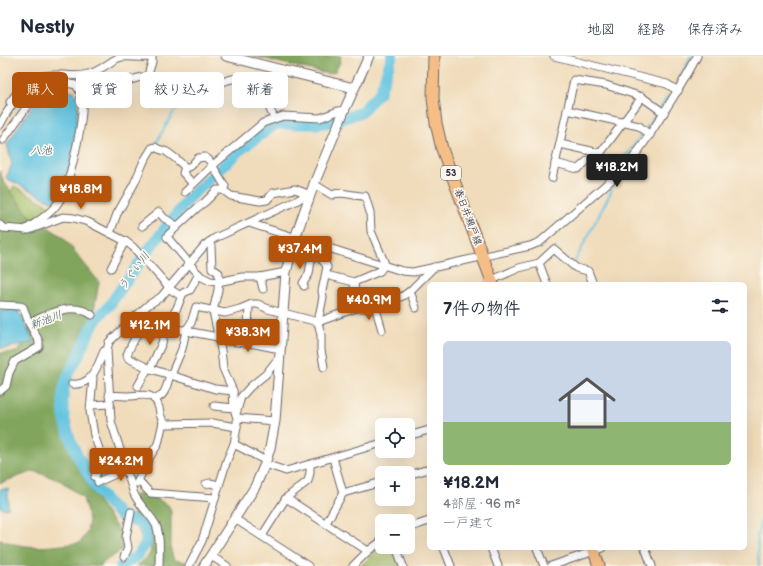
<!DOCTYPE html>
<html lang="ja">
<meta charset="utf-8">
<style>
:root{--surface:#fff;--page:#f2f2f3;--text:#1f2937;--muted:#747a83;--line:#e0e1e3;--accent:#b45309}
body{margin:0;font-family:"Balsamiq Sans","Klee One",sans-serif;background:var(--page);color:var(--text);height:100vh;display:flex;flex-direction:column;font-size:15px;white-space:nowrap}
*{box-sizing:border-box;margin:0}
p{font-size:13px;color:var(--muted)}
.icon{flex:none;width:22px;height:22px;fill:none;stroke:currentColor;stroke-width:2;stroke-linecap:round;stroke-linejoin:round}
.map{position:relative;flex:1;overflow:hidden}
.details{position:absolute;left:427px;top:226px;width:320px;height:268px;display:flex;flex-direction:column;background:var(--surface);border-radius:6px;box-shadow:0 4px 16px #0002}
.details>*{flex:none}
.hud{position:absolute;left:12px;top:16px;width:355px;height:36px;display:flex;gap:8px}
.tools{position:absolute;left:375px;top:362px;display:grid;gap:8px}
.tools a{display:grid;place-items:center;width:40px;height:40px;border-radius:6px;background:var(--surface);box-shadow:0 4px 16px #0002;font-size:20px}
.price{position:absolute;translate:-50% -34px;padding:0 9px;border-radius:4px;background:var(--accent);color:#fff;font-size:13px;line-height:26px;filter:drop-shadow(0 1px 2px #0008)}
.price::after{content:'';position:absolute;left:50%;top:24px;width:12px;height:9px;margin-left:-6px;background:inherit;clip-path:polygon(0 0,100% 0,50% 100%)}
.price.on{background:#222;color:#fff}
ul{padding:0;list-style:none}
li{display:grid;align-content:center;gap:8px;height:212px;padding:0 16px}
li+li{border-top:1px solid var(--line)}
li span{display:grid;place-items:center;height:124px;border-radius:6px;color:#555}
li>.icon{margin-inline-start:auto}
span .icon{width:72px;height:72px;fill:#fffc;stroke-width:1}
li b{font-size:17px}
h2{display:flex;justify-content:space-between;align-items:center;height:48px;padding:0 16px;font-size:17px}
.pill{padding:0 14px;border-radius:6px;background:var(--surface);box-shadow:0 4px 16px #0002;font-size:14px;line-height:36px}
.pill.on{background:var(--accent);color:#fff}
header{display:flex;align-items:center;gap:24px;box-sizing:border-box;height:56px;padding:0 20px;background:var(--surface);border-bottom:1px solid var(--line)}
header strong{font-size:19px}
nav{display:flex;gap:22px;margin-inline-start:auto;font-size:14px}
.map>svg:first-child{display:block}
</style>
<header>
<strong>Nestly</strong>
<nav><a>地図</a><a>経路</a><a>保存済み</a></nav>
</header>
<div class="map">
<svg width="763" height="510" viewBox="0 0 763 510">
<rect width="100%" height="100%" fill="#fbf7ec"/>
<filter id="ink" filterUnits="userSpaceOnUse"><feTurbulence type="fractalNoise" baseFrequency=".025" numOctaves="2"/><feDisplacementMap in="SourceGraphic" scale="8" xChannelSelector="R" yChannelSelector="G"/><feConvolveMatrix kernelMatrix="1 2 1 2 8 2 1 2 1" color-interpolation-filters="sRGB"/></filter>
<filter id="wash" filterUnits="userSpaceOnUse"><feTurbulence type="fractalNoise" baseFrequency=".012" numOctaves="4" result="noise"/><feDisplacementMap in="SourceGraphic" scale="16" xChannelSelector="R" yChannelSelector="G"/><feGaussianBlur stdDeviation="0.9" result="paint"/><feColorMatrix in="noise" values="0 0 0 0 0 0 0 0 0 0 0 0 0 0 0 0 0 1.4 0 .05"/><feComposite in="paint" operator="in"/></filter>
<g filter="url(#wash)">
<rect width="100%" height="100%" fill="#f0dbba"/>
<g fill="#a2be66" stroke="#627050">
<path d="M14 130 50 150 47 154 25 171 0 154Z"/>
<path d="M382 490 393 491 400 510H361Z"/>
</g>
<g fill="#81a55b" stroke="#52644b">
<path d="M252 0H341L340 6 335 16 328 18Z"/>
<path d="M0 115 3 125 28 158 63 181 99 226 92 266 70 307 60 340 65 378 79 412 88 430 125 484 121 495 105 505 101 510H0V483C26 495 53 490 80 487L87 476 89 464 83 442 61 425 34 415 0 427V297L17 296 29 282V266L22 251 0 249Z"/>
<path d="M137 438H147L168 449 171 454V495L174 504 193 507V510H137C141 505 148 503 150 497 154 488 146 484 141 479 134 468 133 455 132 442Z"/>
</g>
<g fill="#61c3e0" stroke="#42728e">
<path d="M57 32 74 35 77 43 78 52 71 106 55 147 6 122 12 108 7 88 37 43 44 37Z"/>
<path d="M19 254 33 286 7 292H0V255Z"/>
<path d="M0 433H8V452L4 453 0 451Z"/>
</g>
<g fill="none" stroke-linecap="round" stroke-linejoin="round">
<g stroke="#61c3e0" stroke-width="2">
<path d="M680 22 691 0"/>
<path d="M82 36 92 34"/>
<path d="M275 56 280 62 281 67"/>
<path d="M646 73 668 40"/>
<path d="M155 89 173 57 191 41"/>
<path d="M614 115 644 76"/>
<path d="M575 205 611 136 614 127"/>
<path d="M759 510 757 482 763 456"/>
</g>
<path stroke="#61c3e0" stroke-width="11" d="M121 510 137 500 146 488V475C144 473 142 470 140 468 134 464 126 464 120 459 115 455 100 438 96 432 78 403 58 368 64 332 66 320 73 310 79 299 88 279 92 265 109 250L149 193 190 141 240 94 276 68H316L334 66 361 56 380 36 392 0"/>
</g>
</g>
<g filter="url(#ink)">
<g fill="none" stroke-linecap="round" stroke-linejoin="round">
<defs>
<g id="minor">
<path d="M554 0 667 28 678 35"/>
<path d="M161 29 163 27 168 28 195 41C213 30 240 11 257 32 265 40 269 52 274 62"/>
<path d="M81 42 103 32 141 21 147 22 165 31"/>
<path d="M12 48 10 46C27 22 34 18 64 19 72 20 80 20 88 18 100 16 112 3 121 1 128 0 143 2 152 1V6L147 22"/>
<path d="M567 54 639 70 650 79"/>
<path d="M0 69C4 62 8 53 13 48 28 32 55 23 76 29 79 33 81 38 82 43 84 64 70 130 58 147 50 159 36 166 25 174"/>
<path d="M3 84 41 31"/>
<path d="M560 88 600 97"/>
<path d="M555 107 578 113 587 105 599 99 642 41"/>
<path d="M185 111V112L191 110 198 102 205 101 209 104 225 130 223 134"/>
<path d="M552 122 574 24 606 29 642 41 664 57"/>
<path d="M314 128 332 139C341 134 355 141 365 140L370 156 371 175 385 208 380 215 354 226 326 219"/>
<path d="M185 136 212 110 263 67 283 60 320 62 338 55H344"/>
<path d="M249 167 402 215 413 216 530 190 540 186 625 112C642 92 655 71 669 48 679 32 689 17 697 0"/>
<path d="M0 169 3 172 29 174 63 161 74 162 88 166 125 185 133 191 169 231"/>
<path d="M142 170 159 156 164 162 174 168"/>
<path d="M110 177 117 158 134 128 144 105 152 92 155 91C159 94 163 94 167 96 173 100 180 106 185 111L183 117 193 128"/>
<path d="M168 179 197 152 205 146 217 134H223L231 140 260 145 267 144 273 137 295 133 308 138"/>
<path d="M167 181 200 220 210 225 218 226 242 221H260L286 216"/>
<path d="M293 190 307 194 319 201 325 207 327 211 322 235 323 241 318 266 321 279V294L324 311"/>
<path d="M539 207 547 228"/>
<path d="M111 212 125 185"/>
<path d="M260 221 263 233"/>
<path d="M354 226 356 252"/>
<path d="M489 226 492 224 519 212 539 207 554 193 576 212 588 215 593 228"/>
<path d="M304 230 303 227 309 218 312 197"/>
<path d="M168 232 181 240"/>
<path d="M410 235 416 252"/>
<path d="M0 249 19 250 23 251 29 267 39 285V291L15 305 9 317 6 330 0 335"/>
<path d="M375 250 382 274"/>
<path d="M174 257 177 252 183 237 190 234 199 218"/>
<path d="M136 260 149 270 165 273 186 274 191 267 196 251 225 257 240 253 252 248H258L268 253 318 266 356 252H367L403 240 410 235 434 211"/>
<path d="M143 266C138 278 131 288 127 299L128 302 148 312 215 333 233 335"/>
<path d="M29 267C49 258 72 245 92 259"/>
<path d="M248 273 249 250"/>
<path d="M219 284 255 288 280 293"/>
<path d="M150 313 162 287 165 273"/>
<path d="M171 319 182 293 186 274 191 276 218 281"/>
<path d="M92 320 93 322 90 355 94 379 102 401 95 421"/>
<path d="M72 328C92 330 97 311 104 295L107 294"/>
<path d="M138 330 148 312"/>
<path d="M109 340C116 339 122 340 128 340 141 340 154 334 159 352 160 358 161 365 166 368L212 367 237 371"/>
<path d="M154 343C166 341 167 328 170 319"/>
<path d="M91 349 110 348"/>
<path d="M214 350 234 352"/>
<path d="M236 358 241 341 250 331 266 318 277 304 280 302"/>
<path d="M237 362 275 365"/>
<path d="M408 380 429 374"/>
<path d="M234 388 266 405"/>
<path d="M333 402 343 437"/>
<path d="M265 408 286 415 382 387"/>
<path d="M408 419 429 413"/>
<path d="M139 425 150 437 215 442"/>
<path d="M98 426 124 414 123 409 125 408"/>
<path d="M137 427 149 402 158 388 163 366"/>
<path d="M206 428 210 427 219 429"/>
<path d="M286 442 368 495"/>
<path d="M235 463 308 510"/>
<path d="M326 467 343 437 382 426"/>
<path d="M408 472 429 465"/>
<path d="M262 480 286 442 308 425 310 417V409"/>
<path d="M396 491 403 510"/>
<path d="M444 492 451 510"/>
<path d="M491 492 498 510"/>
<path d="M537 492 544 510"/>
<path d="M645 492 652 510"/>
<path d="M211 500 227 510"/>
<path d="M124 501 128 492 126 481 131 456"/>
<path d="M159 510C159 497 161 481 156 469 150 458 140 450 134 438L111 365 107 294 109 286 148 249 161 241 205 189 215 182 296 145 311 136"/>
<path d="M189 510 202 485 227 404 234 388 237 371V362L234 352 233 335 223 312 221 294 213 255 218 234 219 217 212 212 211 190 209 186"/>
<path d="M353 510 368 495 382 485"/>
<path d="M551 510 603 492"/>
</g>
<g id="tertiary">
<path d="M226 0 354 32"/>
<path d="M204 510 255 431 265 408 270 392 275 365 286 216 295 182 314 128 344 55 369 0"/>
</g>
<g id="primary">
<path d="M434 0 433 42 436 67 442 93 493 228"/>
<path d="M593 492 599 510"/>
</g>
</defs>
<use href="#minor" stroke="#6a6367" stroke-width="9"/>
<use href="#tertiary" stroke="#6a6367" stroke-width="11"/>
<use href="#primary" stroke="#6a6367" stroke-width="13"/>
<use href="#minor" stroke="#fff" stroke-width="7"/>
<use href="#tertiary" stroke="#fff" stroke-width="9"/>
<use href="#primary" stroke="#f6be87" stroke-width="11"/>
</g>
</g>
<g text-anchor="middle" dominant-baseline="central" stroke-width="3.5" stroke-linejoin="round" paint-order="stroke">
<rect fill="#fbf7ec" stroke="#636270" stroke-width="1" x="441" y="110" width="20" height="14" rx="3"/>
<g font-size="9" font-weight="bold" fill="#22223b">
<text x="451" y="117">53</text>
</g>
<g font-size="10" fill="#22223b" stroke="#fbf7ec">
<text transform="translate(468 161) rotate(69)">春日井瀬戸線</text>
</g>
<g font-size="11" font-style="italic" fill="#385a75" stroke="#fbf7ec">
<text x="41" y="94">八池</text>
<text transform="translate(134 215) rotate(-53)">うぐい川</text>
<text transform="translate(46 264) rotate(-20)">新池川</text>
</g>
</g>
</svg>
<div class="tools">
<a><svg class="icon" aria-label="locate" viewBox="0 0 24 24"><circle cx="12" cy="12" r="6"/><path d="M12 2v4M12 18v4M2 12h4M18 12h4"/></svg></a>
<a>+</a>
<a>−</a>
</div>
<b class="price on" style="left:617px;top:132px">¥18.2M</b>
<b class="price" style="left:81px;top:154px">¥18.8M</b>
<b class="price" style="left:300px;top:214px">¥37.4M</b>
<b class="price" style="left:369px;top:265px">¥40.9M</b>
<b class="price" style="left:150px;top:290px">¥12.1M</b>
<b class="price" style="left:248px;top:297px">¥38.3M</b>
<b class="price" style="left:121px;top:426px">¥24.2M</b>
<div class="hud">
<a class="pill on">購入</a>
<a class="pill">賃貸</a>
<a class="pill">絞り込み</a>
<a class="pill">新着</a>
</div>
<section class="details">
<h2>7件の物件<svg class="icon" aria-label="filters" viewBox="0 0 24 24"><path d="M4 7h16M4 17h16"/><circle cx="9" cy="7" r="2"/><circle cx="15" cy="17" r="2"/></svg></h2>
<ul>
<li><span style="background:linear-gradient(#c9d6e8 65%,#8fb573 0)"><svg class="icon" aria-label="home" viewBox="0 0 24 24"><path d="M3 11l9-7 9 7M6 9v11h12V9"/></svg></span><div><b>¥18.2M</b><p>4部屋 · 96 m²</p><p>一戸建て</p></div></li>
</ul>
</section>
</div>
